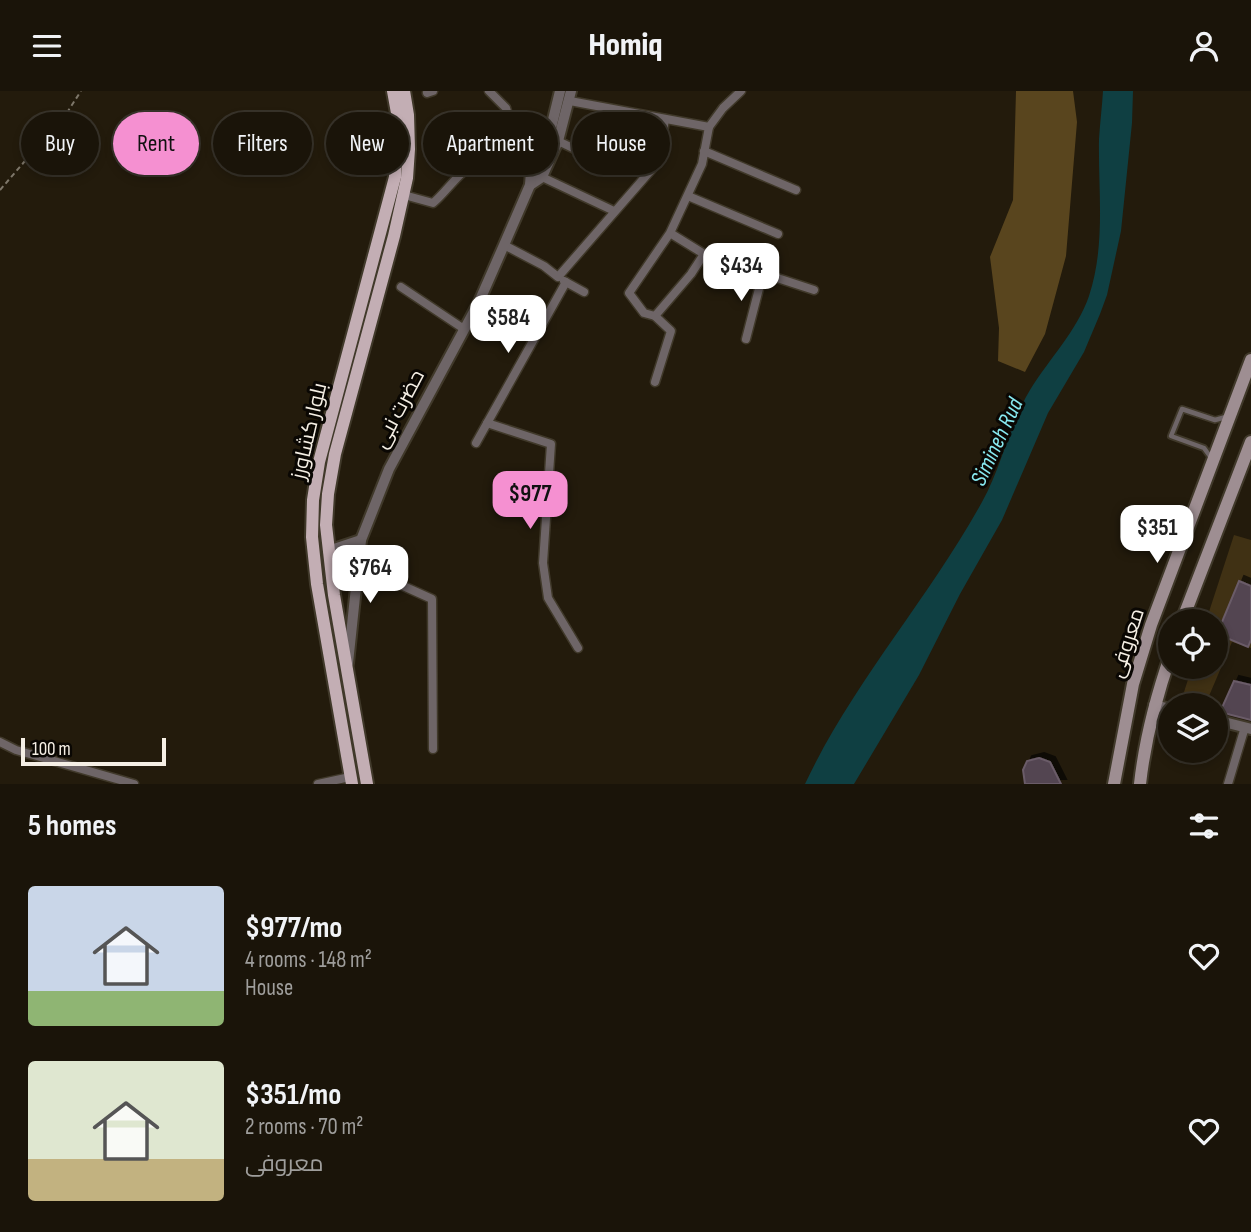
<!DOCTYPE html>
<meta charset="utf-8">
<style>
:root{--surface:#1a1409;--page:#231d12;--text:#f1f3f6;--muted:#9f9e9c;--line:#38332a;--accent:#f590d1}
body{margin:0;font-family:"Sofia Sans Condensed",Cairo,sans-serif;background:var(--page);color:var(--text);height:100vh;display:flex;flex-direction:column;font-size:26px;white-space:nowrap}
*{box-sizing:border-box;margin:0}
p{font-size:23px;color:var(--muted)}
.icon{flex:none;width:38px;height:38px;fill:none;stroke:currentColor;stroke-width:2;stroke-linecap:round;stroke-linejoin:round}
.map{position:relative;height:693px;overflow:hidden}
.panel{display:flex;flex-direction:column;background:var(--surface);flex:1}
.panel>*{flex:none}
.banner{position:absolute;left:21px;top:21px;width:700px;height:63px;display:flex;gap:14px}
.buttons{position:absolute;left:1158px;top:518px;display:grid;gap:14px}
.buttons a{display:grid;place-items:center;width:70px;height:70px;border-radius:50%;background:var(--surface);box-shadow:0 4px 10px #0003,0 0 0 2px var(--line);font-size:35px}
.scale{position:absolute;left:21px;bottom:18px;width:145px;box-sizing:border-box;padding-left:7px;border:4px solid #f5efe5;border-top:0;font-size:19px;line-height:24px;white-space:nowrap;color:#f5efe5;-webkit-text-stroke:5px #0a0703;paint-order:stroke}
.price{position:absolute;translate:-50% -60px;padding:0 16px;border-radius:14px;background:#fff;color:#222;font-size:23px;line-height:46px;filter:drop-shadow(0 2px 4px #0008)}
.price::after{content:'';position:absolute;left:50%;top:42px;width:21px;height:16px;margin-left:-10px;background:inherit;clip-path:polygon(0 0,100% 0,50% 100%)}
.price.current{background:var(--accent);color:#111}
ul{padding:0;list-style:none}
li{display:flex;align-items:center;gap:21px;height:175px;padding:0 28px}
li span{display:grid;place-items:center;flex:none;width:196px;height:140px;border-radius:7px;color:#555}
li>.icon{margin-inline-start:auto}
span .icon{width:84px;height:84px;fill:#fffc;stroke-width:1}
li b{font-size:30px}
h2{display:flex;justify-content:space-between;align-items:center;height:84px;padding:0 28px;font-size:30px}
.tag{padding:0 24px;border-radius:32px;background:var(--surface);box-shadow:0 4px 10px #0003,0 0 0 2px var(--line);font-size:24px;line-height:63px}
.tag.current{background:var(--accent);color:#111}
header{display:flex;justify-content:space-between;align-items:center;height:91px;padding:0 28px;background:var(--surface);font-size:32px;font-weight:800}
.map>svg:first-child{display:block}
</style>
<header><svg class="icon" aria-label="menu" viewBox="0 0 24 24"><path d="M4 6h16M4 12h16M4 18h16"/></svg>Homiq<svg class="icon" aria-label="person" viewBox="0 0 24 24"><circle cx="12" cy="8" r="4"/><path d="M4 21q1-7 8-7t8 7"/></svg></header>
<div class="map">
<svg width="1251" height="693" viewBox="0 0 1251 693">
<defs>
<filter id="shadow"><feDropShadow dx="5" dy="-5" stdDeviation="0" flood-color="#0009"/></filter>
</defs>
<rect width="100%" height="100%" fill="#231b0c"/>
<path fill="#403114" d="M1234 444 1251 449V557L1232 551 1206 612 1184 601 1192 576H1216V530H1206Z"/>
<path fill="#59451e" d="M1016 0H1073L1077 31 1066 165 1045 243 1025 281 998 270 999 237 990 166 1013 109Z"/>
<path fill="#0f3f42" d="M1103 0H1133L1132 32 1121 140 1107 204 1100 223 1084 261 1048 322 1002 429 960 503 919 584 854 693H805C853 591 928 509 982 411 1002 376 1009 333 1030 299 1049 268 1077 240 1089 205 1106 153 1098 101 1099 48 1100 32 1102 16 1103 0Z"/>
<g fill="#524451" stroke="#6a5b68" stroke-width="2" filter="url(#shadow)">
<path d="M1239 490 1251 495V549L1248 556 1217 543Z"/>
<path d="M1234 590 1251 594V629L1220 621Z"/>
<path d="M1039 667 1050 671 1061 693H1025L1023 679 1027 670Z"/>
</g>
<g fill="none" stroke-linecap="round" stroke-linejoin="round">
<defs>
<path id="service" d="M1212 368 1204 357 1171 345 1182 318 1215 329 1226 326"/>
<g id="minor">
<path d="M489 0 506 17 509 27 508 44 517 65 515 76"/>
<path d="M427 2 433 0"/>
<path d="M570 10 709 36"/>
<path d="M558 50 604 72"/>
<path d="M704 60 796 99"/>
<path d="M542 86 614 120"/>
<path d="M404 104 433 112C451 97 468 65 493 69 506 71 518 77 531 80"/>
<path d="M688 105 778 143"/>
<path d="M670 142 704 163 691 183 655 225 644 222 629 202 670 142 702 73 709 36 723 17 741 0"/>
<path d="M504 154 544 175 558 186 659 70 665 28"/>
<path d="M704 163 814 199"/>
<path d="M564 190 584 201"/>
<path d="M401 196 464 238"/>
<path d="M655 225 671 240 655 291"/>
<path d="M746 248 763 182"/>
<path d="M487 332 551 353 543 472 548 507 578 557"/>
<path d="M476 352 566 191"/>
<path d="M359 475 432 508 433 658"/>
<path d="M0 651 16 659 134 693"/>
<path d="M318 693 350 686"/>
<path d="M1228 693 1245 636"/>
</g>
<g id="tertiary">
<path d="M530 94 542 86 558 50 571 0"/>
<path d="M328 460 361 449"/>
<path d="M348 572 361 449 389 378 479 211 504 154 530 94 531 80 552 33 560 0"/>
<path d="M1154 614 1171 618"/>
<path d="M1216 629 1251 638"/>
</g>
<g id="secondary">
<path d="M1182 530 1251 351"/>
<path d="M1114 693 1133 593 1151 534 1251 269"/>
<path d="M1140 693C1145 648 1156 606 1171 563"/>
</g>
<g id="primary">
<path d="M352 693 317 493 312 446 313 409 319 371 395 86 397 22 393 0"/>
<path d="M367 693 334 504 326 434 328 403 335 363 394 145 407 87 409 58 408 24 404 0"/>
</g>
</defs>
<use href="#service" stroke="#40392a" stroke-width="8"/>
<use href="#minor" stroke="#40392a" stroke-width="11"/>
<use href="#tertiary" stroke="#40392a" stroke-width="14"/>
<use href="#secondary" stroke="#40392a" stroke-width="16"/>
<use href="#primary" stroke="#40392a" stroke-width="16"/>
<g stroke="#7e776a" stroke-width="2" stroke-dasharray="5 3.5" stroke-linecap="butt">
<path d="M612 71 624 56 649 66"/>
<path d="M0 99 68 20 81 0"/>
</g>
<use href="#service" stroke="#6e6567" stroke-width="4.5"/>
<use href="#minor" stroke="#6e6567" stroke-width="8"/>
<use href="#tertiary" stroke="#6e6567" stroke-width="10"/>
<use href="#secondary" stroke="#9e8e92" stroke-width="12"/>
<use href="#primary" stroke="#c3aeb4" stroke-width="12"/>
</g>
<g text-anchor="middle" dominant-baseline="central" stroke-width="6" stroke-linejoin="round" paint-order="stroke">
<g font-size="21" fill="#f5efe5" stroke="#0a0703">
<text transform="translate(399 318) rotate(-62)">حضرت نبی</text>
<text transform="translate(309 340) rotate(-77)">بلوار کشاورز</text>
<text transform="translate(1127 552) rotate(-72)">معروفی</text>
</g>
<g font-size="23" font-style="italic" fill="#88e9f0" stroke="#0a0703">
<text transform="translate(997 351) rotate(-65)">Simineh Rud</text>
</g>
</g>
</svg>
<div class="buttons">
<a><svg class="icon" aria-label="locate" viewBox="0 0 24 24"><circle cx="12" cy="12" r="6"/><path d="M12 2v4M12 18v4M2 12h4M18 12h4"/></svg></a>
<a><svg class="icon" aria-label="layers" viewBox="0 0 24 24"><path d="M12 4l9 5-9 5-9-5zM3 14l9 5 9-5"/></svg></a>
</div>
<div class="scale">100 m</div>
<b class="price" style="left:741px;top:212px">$434</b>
<b class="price" style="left:508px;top:264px">$584</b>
<b class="price current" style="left:530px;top:440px">$977</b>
<b class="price" style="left:1157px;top:474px">$351</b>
<b class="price" style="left:370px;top:514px">$764</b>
<div class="banner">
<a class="tag">Buy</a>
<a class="tag current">Rent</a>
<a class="tag">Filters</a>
<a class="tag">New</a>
<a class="tag">Apartment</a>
<a class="tag">House</a>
</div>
</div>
<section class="panel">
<h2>5 homes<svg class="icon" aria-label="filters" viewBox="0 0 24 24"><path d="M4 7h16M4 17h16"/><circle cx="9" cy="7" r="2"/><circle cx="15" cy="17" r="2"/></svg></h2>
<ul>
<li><span style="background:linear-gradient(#c9d6e8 75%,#8fb573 0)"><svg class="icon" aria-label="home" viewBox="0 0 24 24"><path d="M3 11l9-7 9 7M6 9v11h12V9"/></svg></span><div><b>$977/mo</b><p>4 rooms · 148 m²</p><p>House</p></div><svg class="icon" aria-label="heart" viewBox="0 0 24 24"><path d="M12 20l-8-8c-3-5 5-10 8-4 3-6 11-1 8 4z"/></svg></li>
<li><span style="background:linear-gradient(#dfe7d0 70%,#c2b280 0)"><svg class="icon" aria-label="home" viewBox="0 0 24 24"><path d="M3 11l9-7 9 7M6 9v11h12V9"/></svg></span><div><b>$351/mo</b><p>2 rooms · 70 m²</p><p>معروفی</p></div><svg class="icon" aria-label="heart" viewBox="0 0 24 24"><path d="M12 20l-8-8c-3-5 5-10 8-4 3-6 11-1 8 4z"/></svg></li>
</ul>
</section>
